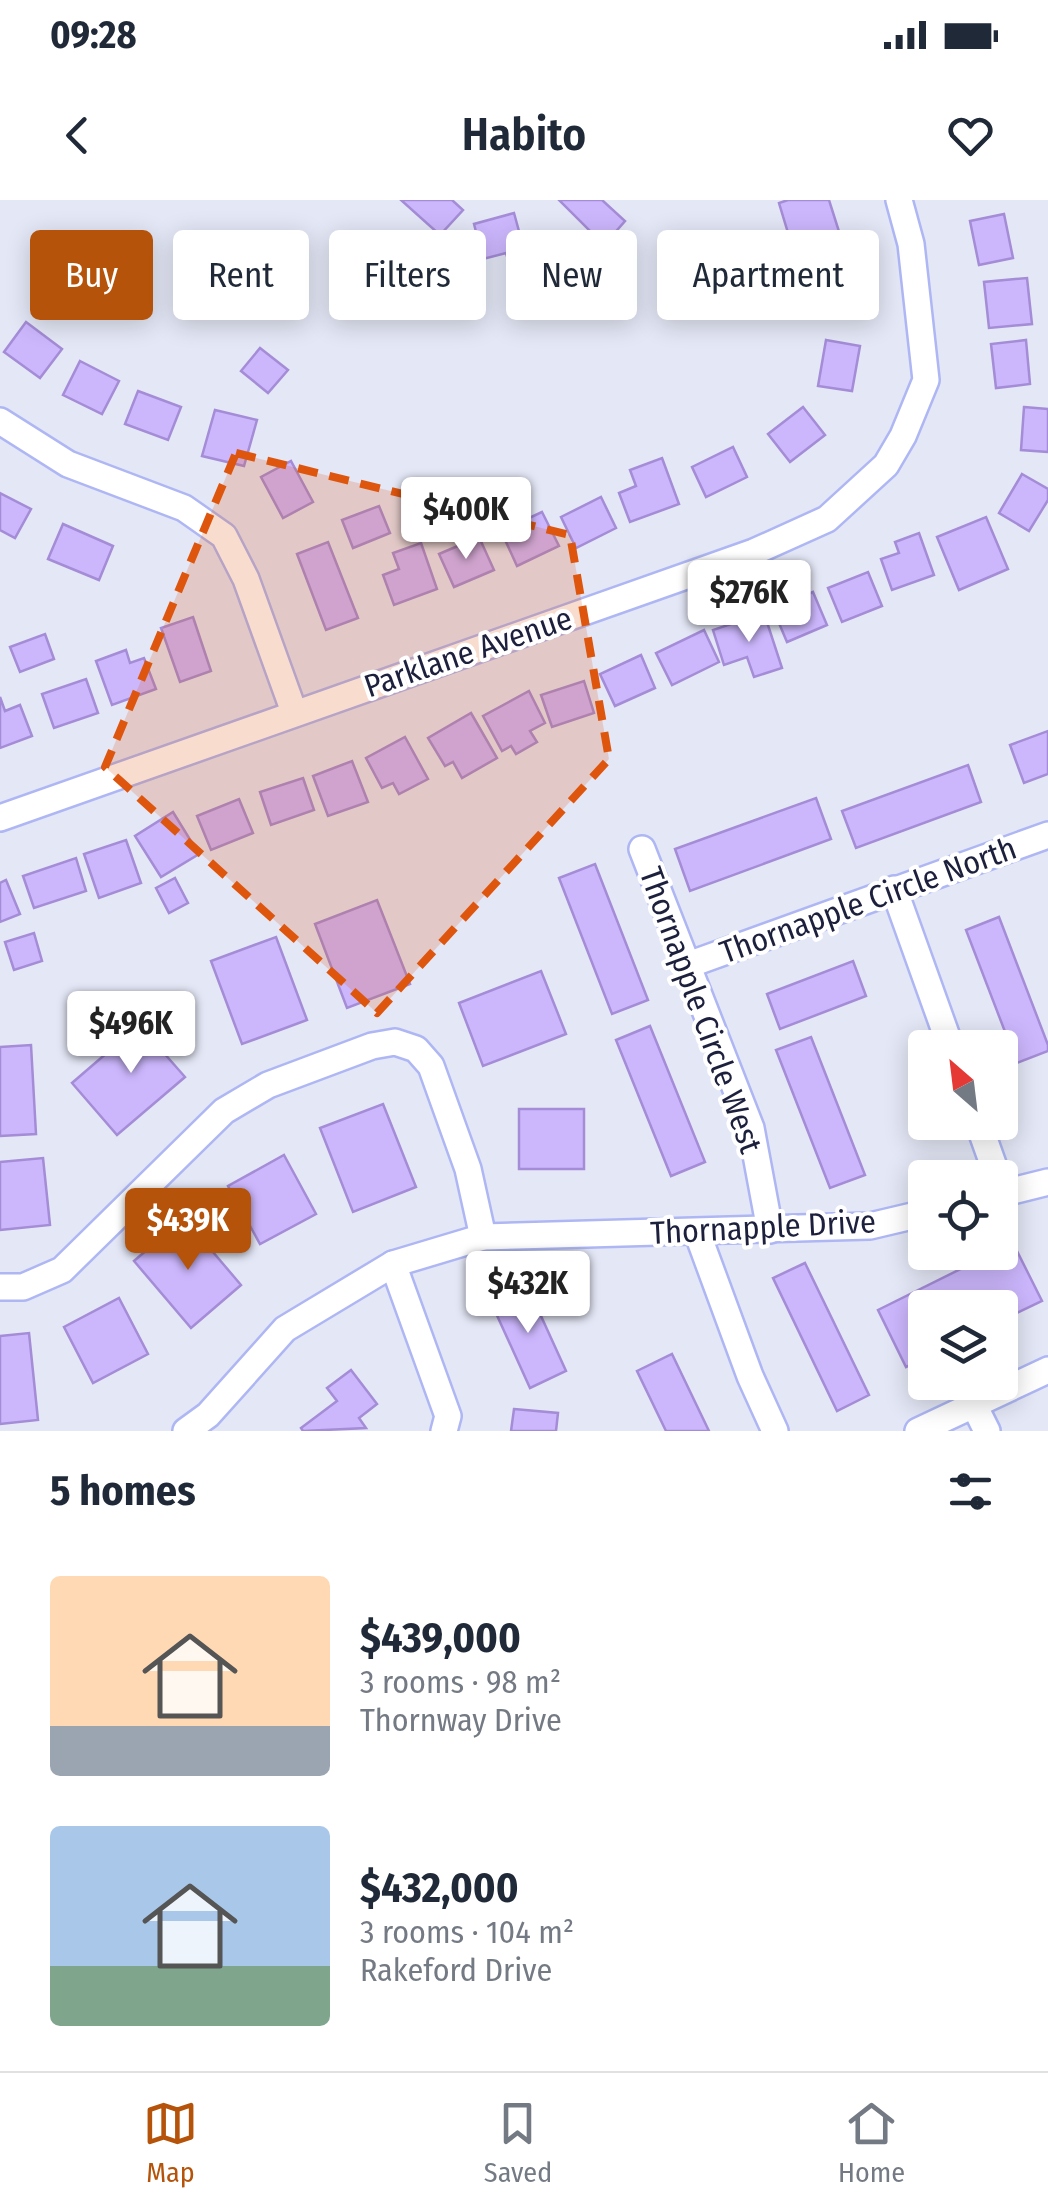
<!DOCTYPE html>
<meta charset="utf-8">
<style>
:root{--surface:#fff;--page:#f6f6f7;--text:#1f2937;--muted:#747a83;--line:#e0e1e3;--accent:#b45309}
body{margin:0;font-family:"Fira Sans Condensed",sans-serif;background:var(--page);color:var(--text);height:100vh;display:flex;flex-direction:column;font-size:38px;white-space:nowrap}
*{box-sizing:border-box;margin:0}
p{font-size:32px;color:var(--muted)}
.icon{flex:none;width:55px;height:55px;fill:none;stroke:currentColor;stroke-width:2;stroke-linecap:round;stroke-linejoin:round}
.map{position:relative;height:1231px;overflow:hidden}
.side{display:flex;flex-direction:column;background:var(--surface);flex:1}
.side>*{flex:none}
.guide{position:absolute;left:30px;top:30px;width:990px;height:90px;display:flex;gap:20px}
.needle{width:65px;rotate:332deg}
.tools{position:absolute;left:908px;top:830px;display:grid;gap:20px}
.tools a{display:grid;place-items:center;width:110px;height:110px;border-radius:10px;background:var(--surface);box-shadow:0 5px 25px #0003;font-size:50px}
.price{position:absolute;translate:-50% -85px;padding:0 22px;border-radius:10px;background:#fff;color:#222;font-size:32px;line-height:65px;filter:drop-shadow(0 2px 5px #0008)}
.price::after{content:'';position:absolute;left:50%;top:60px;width:30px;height:22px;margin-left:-15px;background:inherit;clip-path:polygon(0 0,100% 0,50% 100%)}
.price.selected{background:var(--accent);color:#fff}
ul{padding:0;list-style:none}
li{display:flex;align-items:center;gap:30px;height:250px;padding:0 50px}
li span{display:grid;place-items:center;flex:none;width:280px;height:200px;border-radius:10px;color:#555}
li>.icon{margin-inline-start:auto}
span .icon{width:120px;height:120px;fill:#fffc;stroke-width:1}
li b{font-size:42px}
h2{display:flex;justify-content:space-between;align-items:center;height:120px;padding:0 50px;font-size:42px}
.chip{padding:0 35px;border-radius:10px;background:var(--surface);box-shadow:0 5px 25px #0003;font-size:35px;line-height:90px}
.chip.selected{background:var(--accent);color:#fff}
.status{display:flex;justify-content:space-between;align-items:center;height:70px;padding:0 50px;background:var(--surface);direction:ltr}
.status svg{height:28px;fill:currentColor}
header{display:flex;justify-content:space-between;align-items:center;height:130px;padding:0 50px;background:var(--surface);font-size:45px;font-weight:600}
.tabs{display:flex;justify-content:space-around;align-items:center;height:140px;border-top:2px solid var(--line);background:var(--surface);font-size:28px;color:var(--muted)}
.tabs a{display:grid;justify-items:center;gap:5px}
.tabs .selected{color:var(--accent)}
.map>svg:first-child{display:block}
</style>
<div class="status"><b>09:28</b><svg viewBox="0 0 49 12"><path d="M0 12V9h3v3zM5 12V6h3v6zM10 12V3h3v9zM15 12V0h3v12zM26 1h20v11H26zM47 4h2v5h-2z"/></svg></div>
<header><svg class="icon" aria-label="back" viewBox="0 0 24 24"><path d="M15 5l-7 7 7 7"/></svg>Habito<svg class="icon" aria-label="heart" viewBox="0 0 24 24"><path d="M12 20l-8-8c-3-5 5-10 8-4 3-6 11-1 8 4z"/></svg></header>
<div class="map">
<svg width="1048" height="1231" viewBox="0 0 1048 1231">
<rect width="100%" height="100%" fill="#e4e7f6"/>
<g fill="#ccb7fd" stroke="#a48cd6" stroke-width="2.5">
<path d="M401 0H452L463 10 440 35Z"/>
<path d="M559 0H602L625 21 604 45Z"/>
<path d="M788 0H829L842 41 795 56 779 3Z"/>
<path d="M514 13 528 64 511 69 506 53 483 59 474 24Z"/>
<path d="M1004 14 1013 58 979 65 970 21Z"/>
<path d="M845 59 858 101 824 112 811 70Z"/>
<path d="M1027 78 1032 124 989 128 984 82Z"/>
<path d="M26 122 62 149 40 178 4 152Z"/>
<path d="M826 140 860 146 852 191 818 186Z"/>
<path d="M1026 140 1030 184 996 188 991 144Z"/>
<path d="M260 148 288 170 268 193 241 171Z"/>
<path d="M80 161 119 181 102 214 63 195Z"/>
<path d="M138 191 181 207 168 240 125 224Z"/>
<path d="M803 207 825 235 790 262 768 234Z"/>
<path d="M1024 207 1048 209V252L1021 250Z"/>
<path d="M215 210 257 220 244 266 202 256Z"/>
<path d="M733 247 747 277 706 297 692 267Z"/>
<path d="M662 258 679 304 630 322 619 293 636 286 630 270Z"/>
<path d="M291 261 313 302 283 318 261 277Z"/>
<path d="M1022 274 1048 289V300L1029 331 999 313Z"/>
<path d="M0 293 31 309 15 338 0 330Z"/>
<path d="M601 297 616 328 576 348 561 317Z"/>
<path d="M379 306 390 333 353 348 342 320Z"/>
<path d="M542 312 559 346 517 366 501 331Z"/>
<path d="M986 317 1008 369 959 390 937 337Z"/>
<path d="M63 324 113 346 99 380 48 359Z"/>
<path d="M919 333 934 375 892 390 881 359 899 353 895 342Z"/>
<path d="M479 337 494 370 454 387 439 354Z"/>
<path d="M328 342 358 418 326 430 297 354Z"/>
<path d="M421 343 437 389 394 405 383 375 399 369 393 353Z"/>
<path d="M868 372 882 406 842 422 828 388Z"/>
<path d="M813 392 827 425 787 442 773 409Z"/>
<path d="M764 413 782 468 754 477 747 457 724 465 713 430Z"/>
<path d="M193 417 211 471 180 482 161 428Z"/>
<path d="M704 430 719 462 672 485 656 453Z"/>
<path d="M45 434 54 459 20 472 10 447Z"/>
<path d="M126 450 130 463 144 458 156 489 112 505 96 461Z"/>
<path d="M641 455 655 488 615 506 600 474Z"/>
<path d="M86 479 98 513 54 528 42 494Z"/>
<path d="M584 481 594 513 552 527 541 495Z"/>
<path d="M529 491 545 523 530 531 537 542 516 554 511 546 502 551 483 516Z"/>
<path d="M0 497 5 511 20 505 32 536 0 548Z"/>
<path d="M471 513 497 558 462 578 453 562 445 566 428 538Z"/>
<path d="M1048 531V574L1024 583 1010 545Z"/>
<path d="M405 537 428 579 399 594 393 583 382 588 366 558Z"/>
<path d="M352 561 368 602 328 616 313 576Z"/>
<path d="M968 565 981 602 856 648 842 611Z"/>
<path d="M303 578 314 610 271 625 260 592Z"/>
<path d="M816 598 831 639 690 691 675 649Z"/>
<path d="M239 599 253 633 211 650 197 616Z"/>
<path d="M173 612 199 654 161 677 135 636Z"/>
<path d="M126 640 141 683 99 698 84 654Z"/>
<path d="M76 658 86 691 34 708 23 676Z"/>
<path d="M595 664 648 800 612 814 559 678Z"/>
<path d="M175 678 188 703 169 713 156 688Z"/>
<path d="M6 680 20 714 0 722V683Z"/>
<path d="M377 700 410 784 347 808 315 724Z"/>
<path d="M999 717 1048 845V851L1017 863 966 730Z"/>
<path d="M34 733 42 761 14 770 5 742Z"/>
<path d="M276 737 307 820 242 844 211 761Z"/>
<path d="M853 761 866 796 780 829 767 794Z"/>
<path d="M541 771 566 834 483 866 459 803Z"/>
<path d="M151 815 175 843 163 852 185 877 117 935 72 883Z"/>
<path d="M650 826 705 962 671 976 616 840Z"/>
<path d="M811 837 865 975 830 988 776 850Z"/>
<path d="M31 845 36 934 0 936V847Z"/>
<path d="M383 904 416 987 353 1012 320 928Z"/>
<rect x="519" y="909" width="65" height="60"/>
<path d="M284 955 316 1014 260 1044 228 986Z"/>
<path d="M43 958 50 1025 0 1030V962Z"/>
<path d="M184 1018 241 1085 191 1128 134 1061Z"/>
<path d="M1013 1043 1042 1101 1000 1121V1108H925V1158L906 1167 878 1110Z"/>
<path d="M805 1063 869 1195 837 1211 773 1078Z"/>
<path d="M526 1083 566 1171 530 1188 490 1100Z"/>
<path d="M119 1098 148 1154 93 1183 64 1127Z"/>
<path d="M29 1133 38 1220 0 1224V1136Z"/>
<path d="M672 1154 709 1231H666L637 1171Z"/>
<path d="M351 1170 377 1204 359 1218 366 1228 303 1231 301 1228 337 1201 327 1188Z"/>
<path d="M514 1209 558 1213 556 1231H511Z"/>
</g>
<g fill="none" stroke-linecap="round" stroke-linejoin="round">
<defs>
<g id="minor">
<path d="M0 221 68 264 184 308 224 336 246 379 294 512"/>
<path d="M0 618 754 352 827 319 886 265 903 236 926 180 911 44 899 0"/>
<path d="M642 649 751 928 770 1030"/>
<path d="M894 689 951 848"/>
<path d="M688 765 1048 635"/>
<path d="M978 922 998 978"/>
<path d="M1000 994 1048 982"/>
<path d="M697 1032 750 1176 775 1231"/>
<path d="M393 1064 448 1216 444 1231"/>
<path d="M0 1087H23L62 1070 224 911 268 885 372 846 395 842 416 849 431 866 468 969 483 1037"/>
<path d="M974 1205 987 1231"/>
<path d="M186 1231 208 1215 285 1129 393 1064 483 1037 870 1026 925 1013"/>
<path d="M918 1231 1048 1170"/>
</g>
</defs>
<use href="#minor" stroke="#aeb7f4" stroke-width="30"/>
<use href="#minor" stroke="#fff" stroke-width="25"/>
</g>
<path fill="#de560e" fill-opacity="0.2" stroke="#de560e" stroke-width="8" stroke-dasharray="20 12" stroke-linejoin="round" d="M236 253 570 335 609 559 377 813 105 567Z"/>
<g text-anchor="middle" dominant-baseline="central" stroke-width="8" stroke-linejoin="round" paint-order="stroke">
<g font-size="32" fill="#1d203d" stroke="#fff">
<text transform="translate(468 452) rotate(-19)">Parklane Avenue</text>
<text transform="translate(868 700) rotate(-20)">Thornapple Circle North</text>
<text transform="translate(701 810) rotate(70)">Thornapple Circle West</text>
<text transform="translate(763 1027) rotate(-3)">Thornapple Drive</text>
</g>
</g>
</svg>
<div class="tools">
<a><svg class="needle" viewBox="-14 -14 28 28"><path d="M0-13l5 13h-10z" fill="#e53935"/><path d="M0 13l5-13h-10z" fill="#747a83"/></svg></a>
<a><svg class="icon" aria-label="locate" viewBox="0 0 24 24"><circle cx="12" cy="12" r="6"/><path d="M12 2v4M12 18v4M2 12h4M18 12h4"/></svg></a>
<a><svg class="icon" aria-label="layers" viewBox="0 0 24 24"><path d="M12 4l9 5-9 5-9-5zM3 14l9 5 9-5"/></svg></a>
</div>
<b class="price" style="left:466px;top:362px">$400K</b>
<b class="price" style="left:749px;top:445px">$276K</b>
<b class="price" style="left:131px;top:876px">$496K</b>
<b class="price selected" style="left:188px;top:1073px">$439K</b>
<b class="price" style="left:528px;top:1136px">$432K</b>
<div class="guide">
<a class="chip selected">Buy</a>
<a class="chip">Rent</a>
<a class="chip">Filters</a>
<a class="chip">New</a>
<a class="chip">Apartment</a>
</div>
</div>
<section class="side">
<h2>5 homes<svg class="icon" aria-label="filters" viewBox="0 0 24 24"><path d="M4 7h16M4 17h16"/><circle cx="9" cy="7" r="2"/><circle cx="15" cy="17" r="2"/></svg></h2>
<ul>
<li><span style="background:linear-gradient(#ffd9b3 75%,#9aa5b1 0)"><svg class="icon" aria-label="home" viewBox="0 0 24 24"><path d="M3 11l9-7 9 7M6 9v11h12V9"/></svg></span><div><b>$439,000</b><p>3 rooms · 98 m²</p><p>Thornway Drive</p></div></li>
<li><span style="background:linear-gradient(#a9c7e8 70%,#7fa58c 0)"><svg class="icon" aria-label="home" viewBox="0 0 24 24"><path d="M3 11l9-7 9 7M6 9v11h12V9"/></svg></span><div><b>$432,000</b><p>3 rooms · 104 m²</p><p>Rakeford Drive</p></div></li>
</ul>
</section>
<nav class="tabs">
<a class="selected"><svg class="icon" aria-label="map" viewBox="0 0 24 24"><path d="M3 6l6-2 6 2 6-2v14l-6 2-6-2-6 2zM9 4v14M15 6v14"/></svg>Map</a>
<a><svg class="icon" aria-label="saved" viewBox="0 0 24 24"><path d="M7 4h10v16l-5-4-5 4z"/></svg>Saved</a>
<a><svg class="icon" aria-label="home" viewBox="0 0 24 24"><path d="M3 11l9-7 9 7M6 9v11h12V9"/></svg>Home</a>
</nav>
